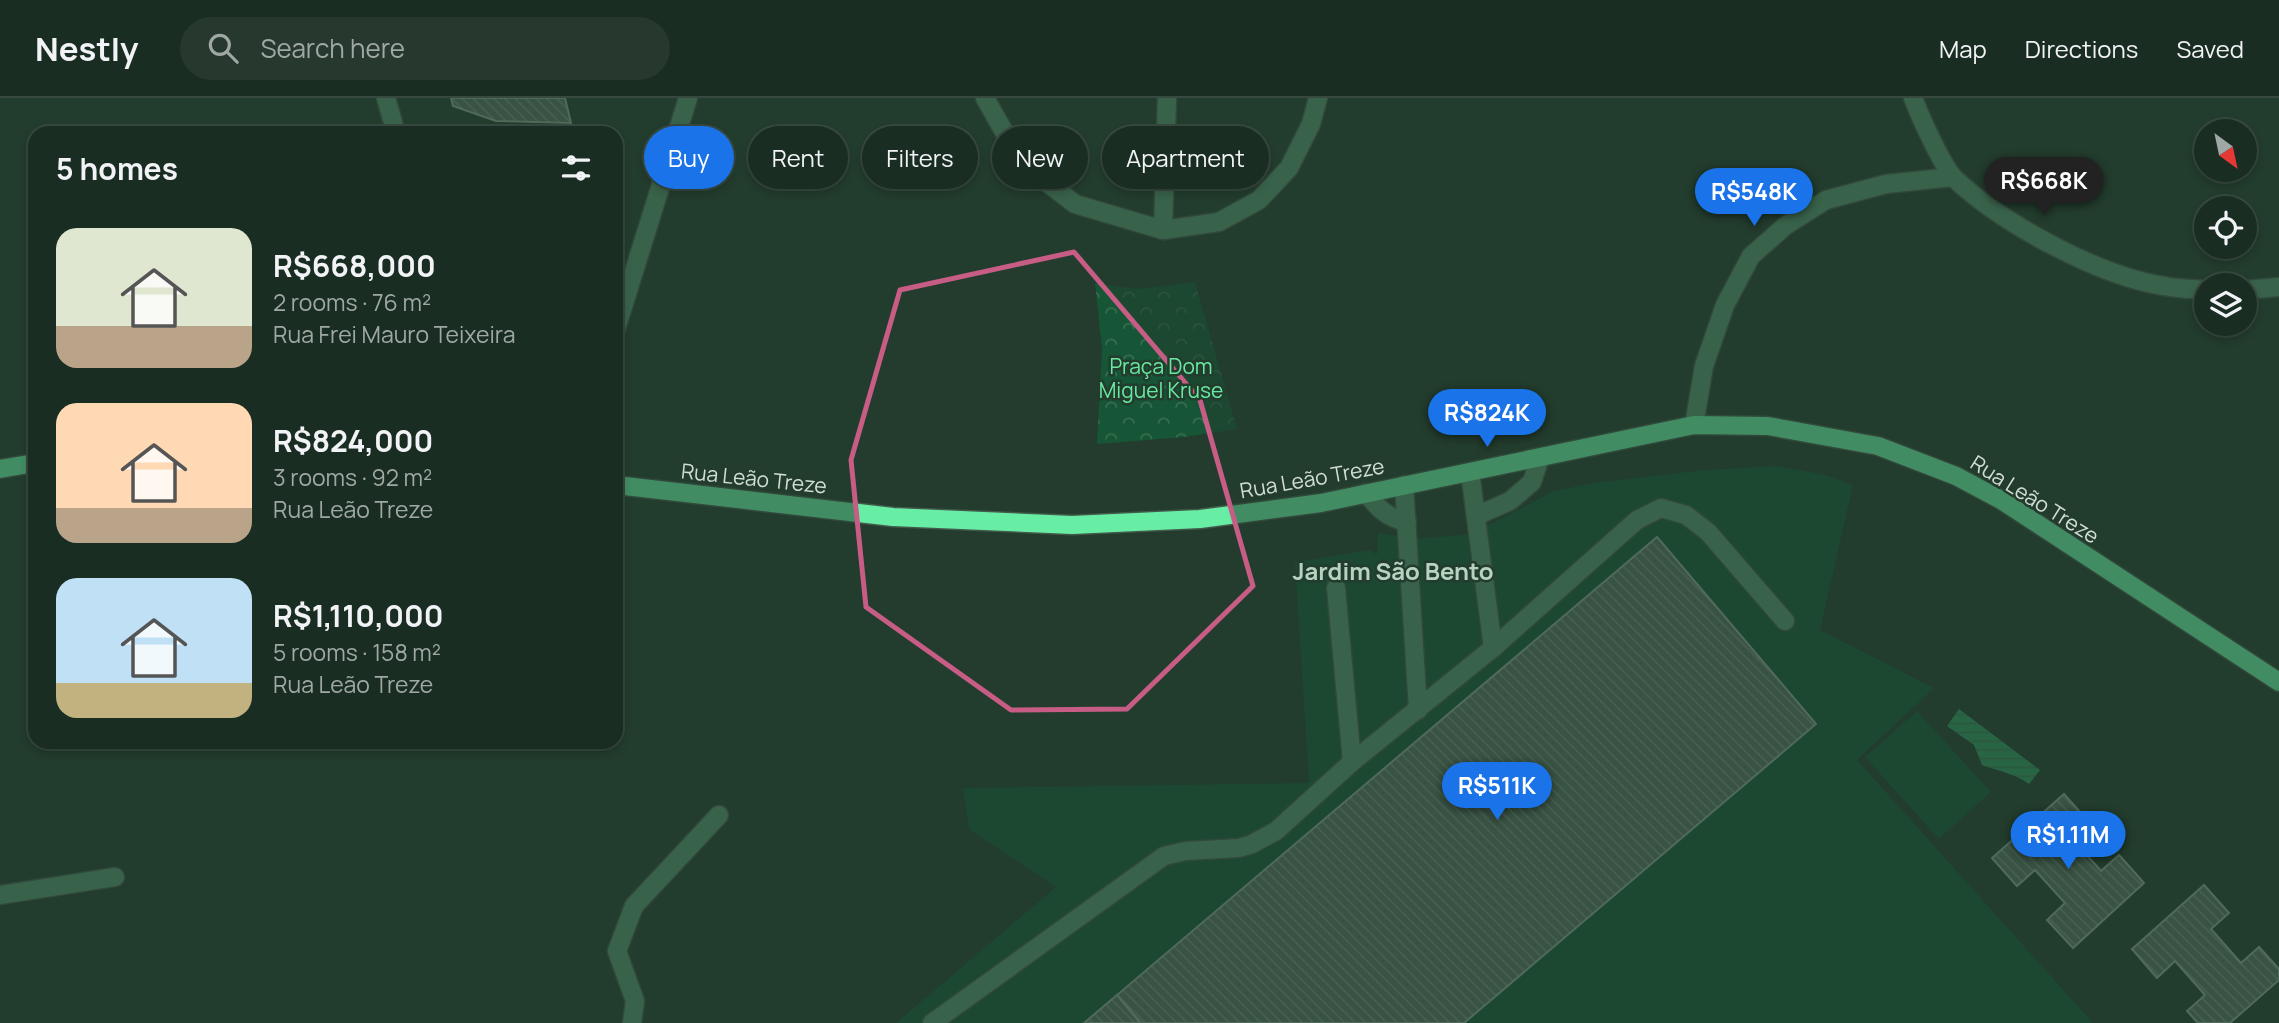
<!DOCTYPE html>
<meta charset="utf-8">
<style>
:root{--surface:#1a2d22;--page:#27392f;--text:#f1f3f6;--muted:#9fa8a5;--line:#384940;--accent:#1a73e8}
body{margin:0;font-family:Manrope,sans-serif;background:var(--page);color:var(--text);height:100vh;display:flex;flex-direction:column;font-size:26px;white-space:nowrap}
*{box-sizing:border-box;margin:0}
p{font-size:23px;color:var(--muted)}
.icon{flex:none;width:38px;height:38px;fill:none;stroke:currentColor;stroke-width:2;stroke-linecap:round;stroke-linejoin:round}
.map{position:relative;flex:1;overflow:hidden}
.drawer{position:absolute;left:28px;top:28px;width:595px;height:623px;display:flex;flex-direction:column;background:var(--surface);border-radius:21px;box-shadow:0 4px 10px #0003,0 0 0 2px var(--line)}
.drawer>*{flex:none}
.banner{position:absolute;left:644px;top:28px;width:665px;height:63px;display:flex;gap:14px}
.needle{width:46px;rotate:147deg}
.fabs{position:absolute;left:2194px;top:21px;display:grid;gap:14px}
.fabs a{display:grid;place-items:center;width:63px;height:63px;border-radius:50%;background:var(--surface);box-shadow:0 4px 10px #0003,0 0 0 2px var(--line);font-size:35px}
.price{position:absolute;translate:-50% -60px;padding:0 16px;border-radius:24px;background:var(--accent);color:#fff;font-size:23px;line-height:46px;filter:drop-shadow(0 2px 4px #0008)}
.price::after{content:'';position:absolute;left:50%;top:42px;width:21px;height:16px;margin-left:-10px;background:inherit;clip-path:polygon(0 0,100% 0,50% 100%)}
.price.current{background:#222;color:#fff}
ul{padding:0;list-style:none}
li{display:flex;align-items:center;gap:21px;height:175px;padding:0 28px}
li span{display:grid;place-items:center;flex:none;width:196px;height:140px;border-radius:21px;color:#555}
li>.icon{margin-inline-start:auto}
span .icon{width:84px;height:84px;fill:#fffc;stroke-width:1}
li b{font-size:30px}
h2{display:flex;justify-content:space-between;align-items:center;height:84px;padding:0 28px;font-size:30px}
.chip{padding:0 24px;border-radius:32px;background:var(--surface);box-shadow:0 4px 10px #0003,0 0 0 2px var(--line);font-size:24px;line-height:63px}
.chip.current{background:var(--accent);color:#fff}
header{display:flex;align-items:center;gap:42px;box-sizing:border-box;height:98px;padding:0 35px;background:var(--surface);border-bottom:2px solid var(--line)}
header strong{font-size:33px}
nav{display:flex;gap:38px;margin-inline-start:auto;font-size:24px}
.search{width:490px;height:63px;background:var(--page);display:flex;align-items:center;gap:18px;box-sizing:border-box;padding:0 24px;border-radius:38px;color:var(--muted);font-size:26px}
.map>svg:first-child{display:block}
</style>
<header>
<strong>Nestly</strong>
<div class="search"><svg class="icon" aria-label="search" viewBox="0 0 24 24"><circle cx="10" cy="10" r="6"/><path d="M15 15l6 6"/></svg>Search here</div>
<nav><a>Map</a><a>Directions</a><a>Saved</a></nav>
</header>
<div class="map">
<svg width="2279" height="925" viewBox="0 0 2279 925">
<defs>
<pattern id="park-crowns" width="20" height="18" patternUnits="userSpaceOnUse" patternTransform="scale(1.75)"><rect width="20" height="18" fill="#165535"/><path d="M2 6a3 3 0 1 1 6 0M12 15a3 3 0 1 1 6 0" fill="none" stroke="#376d51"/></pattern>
<pattern id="water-rules" width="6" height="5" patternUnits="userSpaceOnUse" patternTransform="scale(1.75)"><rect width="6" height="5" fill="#309761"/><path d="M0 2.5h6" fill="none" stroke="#357a55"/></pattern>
<pattern id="building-back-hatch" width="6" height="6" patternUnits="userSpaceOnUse" patternTransform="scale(1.75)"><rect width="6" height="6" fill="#536e5d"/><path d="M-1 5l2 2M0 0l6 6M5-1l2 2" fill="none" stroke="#73897b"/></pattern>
</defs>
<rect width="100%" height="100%" fill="#233c2d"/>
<g fill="#165535">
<path d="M1777 368 1826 377 1853 387 1820 532 1934 590 1857 662 2093 925H896L1056 789 969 731 963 690 1309 685 1295 464 1370 452 1377 457 1378 435 1416 441 1472 436 1554 393 1593 385 1704 372Z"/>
<path d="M1917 613 1991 694 1939 741 1865 659Z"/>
</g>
<path fill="url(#park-crowns)" d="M1195 184 1237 331 1184 339 1097 346 1102 250 1095 185 1136 191Z"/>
<path fill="url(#water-rules)" d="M1959 611 2040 672 2029 686C2016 676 1998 673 1982 667L1974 647 1947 628Z"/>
<g fill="url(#building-back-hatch)" stroke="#87a390" stroke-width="2">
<path d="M451 0H565L571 25 496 23 453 8Z"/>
<path d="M1657 439 1816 626 1464 925H1141L1117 897Z"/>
<path d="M2064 696 2089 724 2071 739 2101 773 2119 757 2144 785 2073 850 2047 822 2065 805 2035 772 2017 788 1992 760Z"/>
<path d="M2204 787 2229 815 2211 831 2241 865 2259 849 2279 871V882L2230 925H2198L2187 913 2205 897 2175 863 2157 880 2132 851Z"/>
<path d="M1117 897 1140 925H1084Z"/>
</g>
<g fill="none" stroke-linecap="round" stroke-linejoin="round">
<defs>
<g id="minor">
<path d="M386 0 396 35"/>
<path d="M985 0 1007 39 1036 76 1075 106 1163 132 1219 124 1259 102 1289 70 1311 26 1318 0"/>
<path d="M1913 0C1920 18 1942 68 1955 81 2003 126 2099 178 2164 188 2178 191 2193 191 2207 192"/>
<path d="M1163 132 1167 0"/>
<path d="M2245 192 2279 189"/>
<path d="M616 231 688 0"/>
<path d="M1694 327 1704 268 1725 207 1751 158 1785 128 1826 102 1886 86 1953 79"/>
<path d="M1470 374 1493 550"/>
<path d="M1404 387 1418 612"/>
<path d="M1366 395C1378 410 1387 420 1407 424"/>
<path d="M1476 418 1510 403 1532 384 1540 360"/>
<path d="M1336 490 1352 664"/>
<path d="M0 797 115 779"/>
<path d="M632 925 635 903 617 853 634 808 719 717"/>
<path d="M932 925 1164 758 1185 753 1239 750 1252 746 1276 733 1352 664 1493 550 1637 422 1661 410 1686 417 1708 434 1785 523"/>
</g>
<g id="major">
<path d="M0 371 35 365"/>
<path d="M616 387 893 419 1072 427 1200 421 1321 405 1694 327 1768 328 1878 348 1956 378 2001 402 2279 584"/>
</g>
</defs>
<use href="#minor" stroke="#42594b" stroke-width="21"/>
<use href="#major" stroke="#42594b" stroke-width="21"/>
<use href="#minor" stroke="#56916e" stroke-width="18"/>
<use href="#major" stroke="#68eda4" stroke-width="18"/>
</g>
<path d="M0 0H2279V925H0ZM1074 154 1200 302 1253 488 1127 611 1011 612 866 509 851 362 900 192Z" fill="#233c2d" fill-opacity=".55" fill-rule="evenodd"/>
<path fill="none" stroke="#c75d85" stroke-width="5" stroke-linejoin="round" d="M1074 154 1200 302 1253 488 1127 611 1011 612 866 509 851 362 900 192Z"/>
<g text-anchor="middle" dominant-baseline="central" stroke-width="5" stroke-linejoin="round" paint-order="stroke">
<g font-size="21" fill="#67e9a1" stroke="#233c2d">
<text x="1161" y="268">Praça Dom<tspan x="1161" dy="24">Miguel Kruse</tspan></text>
</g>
<g font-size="21" fill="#d0ded4" stroke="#233c2d">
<text transform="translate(754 380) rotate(6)">Rua Leão Treze</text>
<text transform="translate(1312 380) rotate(-10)">Rua Leão Treze</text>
<text transform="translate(2035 401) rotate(32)">Rua Leão Treze</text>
</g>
<g font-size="24" font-weight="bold" fill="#b6d3c0" stroke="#233c2d">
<text x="1393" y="472">Jardim São Bento</text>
</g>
</g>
</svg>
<div class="fabs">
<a><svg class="needle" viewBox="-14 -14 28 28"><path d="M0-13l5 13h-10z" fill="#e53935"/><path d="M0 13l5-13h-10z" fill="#9fa8a5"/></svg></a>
<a><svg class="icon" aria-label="locate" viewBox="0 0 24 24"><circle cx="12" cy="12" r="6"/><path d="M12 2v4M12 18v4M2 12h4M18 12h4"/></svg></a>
<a><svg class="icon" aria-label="layers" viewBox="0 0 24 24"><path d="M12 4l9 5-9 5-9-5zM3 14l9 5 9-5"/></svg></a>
</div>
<b class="price current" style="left:2044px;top:119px">R$668K</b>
<b class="price" style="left:1754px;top:130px">R$548K</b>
<b class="price" style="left:1487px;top:351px">R$824K</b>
<b class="price" style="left:1497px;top:724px">R$511K</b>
<b class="price" style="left:2068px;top:773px">R$1.11M</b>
<div class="banner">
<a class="chip current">Buy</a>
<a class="chip">Rent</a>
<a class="chip">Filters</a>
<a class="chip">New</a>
<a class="chip">Apartment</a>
</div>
<section class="drawer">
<h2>5 homes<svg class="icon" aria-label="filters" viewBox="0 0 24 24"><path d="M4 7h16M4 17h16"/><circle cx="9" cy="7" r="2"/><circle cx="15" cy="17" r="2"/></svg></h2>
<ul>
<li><span style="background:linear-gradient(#dfe7d0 70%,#b9a48a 0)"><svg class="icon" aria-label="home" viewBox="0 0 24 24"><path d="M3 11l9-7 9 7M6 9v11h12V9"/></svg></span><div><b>R$668,000</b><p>2 rooms · 76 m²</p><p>Rua Frei Mauro Teixeira</p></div></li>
<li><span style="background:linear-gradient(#ffd9b3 75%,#b9a48a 0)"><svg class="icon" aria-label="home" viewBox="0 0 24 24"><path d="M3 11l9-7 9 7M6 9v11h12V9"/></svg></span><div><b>R$824,000</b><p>3 rooms · 92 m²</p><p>Rua Leão Treze</p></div></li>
<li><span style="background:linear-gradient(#bfe0f5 75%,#c2b280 0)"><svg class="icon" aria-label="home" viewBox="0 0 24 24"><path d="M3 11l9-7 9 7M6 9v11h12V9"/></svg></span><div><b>R$1,110,000</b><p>5 rooms · 158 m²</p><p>Rua Leão Treze</p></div></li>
</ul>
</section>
</div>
